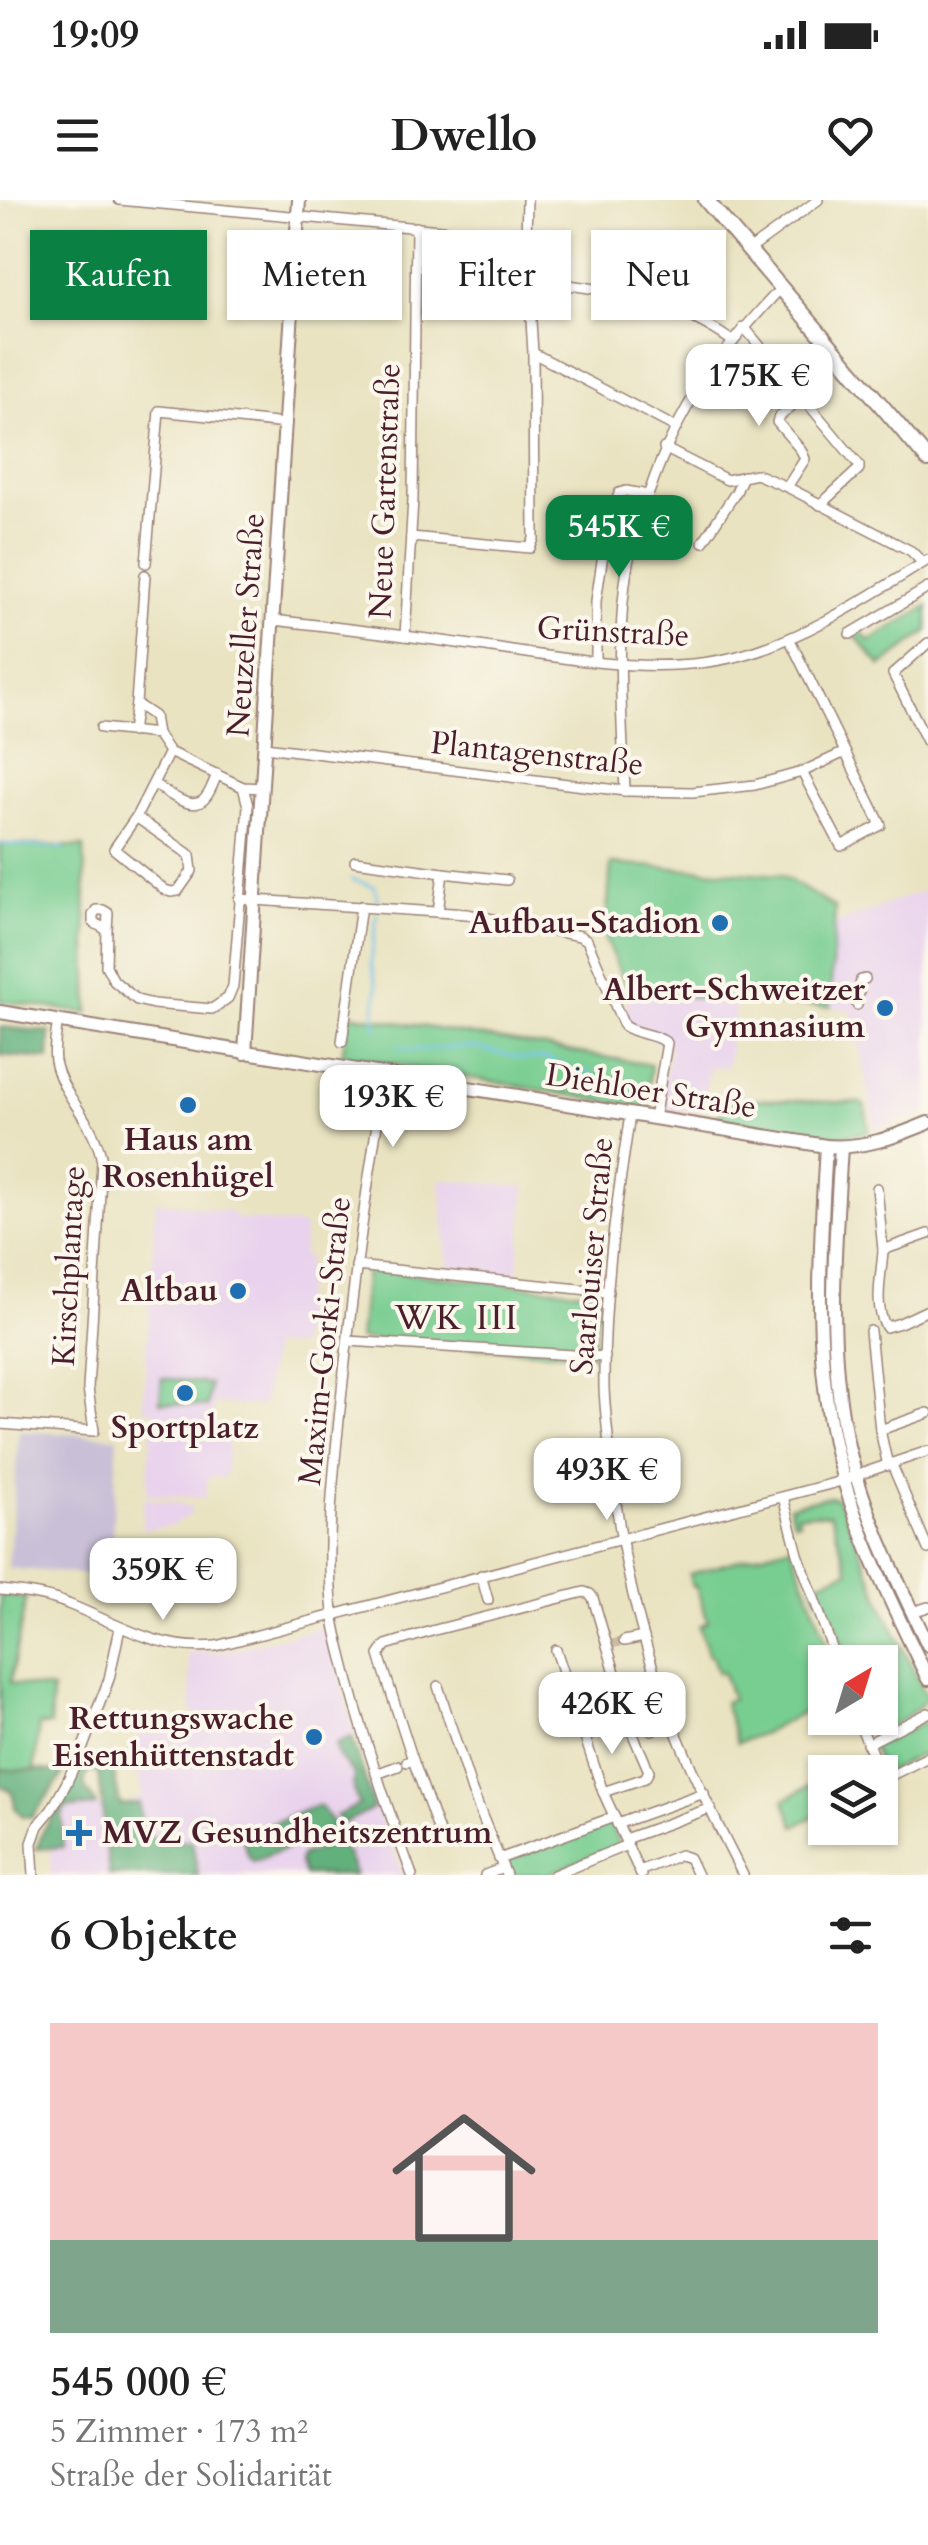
<!DOCTYPE html>
<html lang="de">
<meta charset="utf-8">
<style>
:root{--surface:#fff;--page:#f2f2f2;--text:#222;--muted:#767676;--line:#e0e0e0;--accent:#0b8043}
body{margin:0;font-family:Cardo,serif;background:var(--page);color:var(--text);height:100vh;display:flex;flex-direction:column;font-size:38px;white-space:nowrap}
*{box-sizing:border-box;margin:0}
p{font-size:32px;color:var(--muted)}
.icon{flex:none;width:55px;height:55px;fill:none;stroke:currentColor;stroke-width:2;stroke-linecap:round;stroke-linejoin:round}
.map{position:relative;height:1675px;overflow:hidden}
.drawer{display:flex;flex-direction:column;background:var(--surface);flex:1}
.drawer>*{flex:none}
.top-card{position:absolute;left:30px;top:30px;width:870px;height:90px;display:flex;gap:20px}
.needle{width:65px;rotate:38deg}
.fabs{position:absolute;left:808px;top:1445px;display:grid;gap:20px}
.fabs a{display:grid;place-items:center;width:90px;height:90px;border-radius:0px;background:var(--surface);box-shadow:0 2px 8px #0004;font-size:50px}
.price{position:absolute;translate:-50% -85px;padding:0 22px;border-radius:20px;background:#fff;color:#222;font-size:32px;line-height:65px;filter:drop-shadow(0 2px 5px #0008)}
.price::after{content:'';position:absolute;left:50%;top:60px;width:30px;height:22px;margin-left:-15px;background:inherit;clip-path:polygon(0 0,100% 0,50% 100%)}
.price.active{background:var(--accent);color:#fff}
ul{padding:0;list-style:none}
li{display:grid;align-content:center;gap:20px;height:530px;padding:0 50px}
li+li{border-top:2px solid var(--line)}
li span{display:grid;place-items:center;height:310px;border-radius:0px;color:#555}
li>.icon{margin-inline-start:auto}
span .icon{width:180px;height:180px;fill:#fffc;stroke-width:1}
li b{font-size:42px}
h2{display:flex;justify-content:space-between;align-items:center;height:120px;padding:0 50px;font-size:42px}
.tag{padding:0 35px;border-radius:0px;background:var(--surface);box-shadow:0 2px 8px #0004;font-size:35px;line-height:90px}
.tag.active{background:var(--accent);color:#fff}
.status{display:flex;justify-content:space-between;align-items:center;height:70px;padding:0 50px;background:var(--surface);direction:ltr}
.status svg{height:28px;fill:currentColor}
header{display:flex;justify-content:space-between;align-items:center;height:130px;padding:0 50px;background:var(--surface);font-size:45px;font-weight:700}
.map>svg:first-child{display:block}
</style>
<div class="status"><b>19:09</b><svg viewBox="0 0 49 12"><path d="M0 12V9h3v3zM5 12V6h3v6zM10 12V3h3v9zM15 12V0h3v12zM26 1h20v11H26zM47 4h2v5h-2z"/></svg></div>
<header><svg class="icon" aria-label="menu" viewBox="0 0 24 24"><path d="M4 6h16M4 12h16M4 18h16"/></svg>Dwello<svg class="icon" aria-label="heart" viewBox="0 0 24 24"><path d="M12 20l-8-8c-3-5 5-10 8-4 3-6 11-1 8 4z"/></svg></header>
<div class="map">
<svg width="928" height="1675" viewBox="0 0 928 1675">
<rect width="100%" height="100%" fill="#fbf7ec"/>
<filter id="ink" filterUnits="userSpaceOnUse"><feTurbulence type="fractalNoise" baseFrequency=".01" numOctaves="2"/><feDisplacementMap in="SourceGraphic" scale="20" xChannelSelector="R" yChannelSelector="G"/><feConvolveMatrix kernelMatrix="1 2 1 2 8 2 1 2 1" color-interpolation-filters="sRGB"/></filter>
<filter id="wash" filterUnits="userSpaceOnUse"><feTurbulence type="fractalNoise" baseFrequency=".0048" numOctaves="4" result="noise"/><feDisplacementMap in="SourceGraphic" scale="40" xChannelSelector="R" yChannelSelector="G"/><feGaussianBlur stdDeviation="2.25" result="paint"/><feColorMatrix in="noise" values="0 0 0 0 0 0 0 0 0 0 0 0 0 0 0 0 0 1.4 0 .05"/><feComposite in="paint" operator="in"/></filter>
<g filter="url(#wash)">
<rect width="100%" height="100%" fill="#e9e3c1"/>
<g fill="#e9d2ed">
<path d="M928 689V911L876 929 852 810 831 807 834 725Z"/>
<path d="M627 785 736 805 727 866 709 867 703 912 659 910 670 849 633 829 627 818Z"/>
<path d="M440 979 526 987 517 1077 448 1066Z"/>
<path d="M156 1001 232 1012 236 1019 305 1026 302 1056 308 1057 299 1147 272 1145 263 1204 259 1206 214 1204 211 1232 229 1234 225 1278 208 1277 205 1298 147 1294 153 1210 143 1209Z"/>
<path d="M144 1298 170 1301 191 1307 192 1313 171 1326 142 1329Z"/>
<path d="M320 1428 329 1437 355 1535 353 1538 377 1609 403 1675H51V1627L65 1609 126 1604 142 1597 135 1552 139 1534 199 1529 197 1517 192 1510 188 1452 228 1451Z"/>
</g>
<path fill="#c9bfd7" d="M19 1231 118 1237 110 1369 90 1368 89 1375 8 1368Z"/>
<g fill="#78cd91" stroke="#61765e" stroke-width="2.5">
<path d="M928 406V431L881 466 855 436 862 432 869 441Z"/>
<path d="M0 644 84 647 89 813 0 801Z"/>
<path d="M611 664 781 675 835 708 830 807 705 799 625 784 605 739Z"/>
<path d="M349 814 651 865 646 908 342 856Z"/>
<path d="M723 898 861 903 865 906 869 931C823 944 767 929 720 920V905Z"/>
<path d="M366 1069 598 1093 593 1155 359 1139Z"/>
<path d="M162 1178 210 1184 207 1207 160 1202Z"/>
<path d="M826 1297 836 1298 844 1310 887 1416 927 1497C915 1515 894 1524 876 1534L866 1530 862 1518H880V1462H842L841 1461 847 1457 825 1398 819 1400 813 1384 849 1371 830 1314H797L799 1321H793L789 1306Z"/>
<path d="M791 1345 834 1462H825V1500L768 1531 737 1543 724 1502 732 1499 723 1472 718 1473 712 1456H709L699 1426 708 1422 696 1386H692L689 1374Z"/>
<path d="M0 1395 26 1398 10 1483 52 1490 50 1525H39L34 1572 0 1569Z"/>
<path d="M928 1521V1551L884 1573 872 1547Z"/>
<path d="M825 1577V1611L795 1626 784 1600Z"/>
<path d="M609 1622 619 1642 617 1646 546 1675H511L506 1666 507 1660Z"/>
</g>
<g fill="#62b07b" stroke="#566853" stroke-width="2.5">
<path d="M0 827 50 832 49 859 0 855Z"/>
<path d="M352 1537 374 1608 342 1624 336 1616 359 1605 353 1589 354 1574 338 1555 336 1543Z"/>
<path d="M85 1556 112 1563 120 1605 139 1603 142 1635 160 1639 192 1641 198 1675H109L99 1574 93 1571 87 1573C79 1593 92 1590 96 1606L65 1608 62 1616 63 1647 36 1649 43 1631 63 1602Z"/>
<path d="M0 1570H41L63 1572V1575L32 1617 23 1616 15 1608C14 1595 12 1590 0 1585Z"/>
<path d="M319 1605 336 1627 260 1659 253 1661 250 1659 243 1641 248 1632Z"/>
<path d="M335 1643 339 1644 348 1655 355 1675H304L299 1661 302 1655Z"/>
</g>
<g fill="none" stroke-linecap="round" stroke-linejoin="round">
<g stroke="#71c2ec" stroke-width="2.5">
<path d="M0 644 65 648"/>
<path d="M351 679 375 687 378 701"/>
<path d="M377 828 374 821 377 788 371 762 377 714"/>
<path d="M398 847 410 850 472 847 525 859 546 858 578 872H590"/>
</g>
</g>
</g>
<g filter="url(#ink)">
<g fill="none" stroke-linecap="round" stroke-linejoin="round">
<path stroke="#c9bca3" stroke-width="9" stroke-dasharray="9 4.5" stroke-linecap="butt" d="M612 1444 624 1441"/>
<defs>
<g id="street">
<path d="M119 0 526 38"/>
<path d="M749 50 818 0"/>
<path d="M528 80C601 88 671 97 732 141"/>
<path d="M744 127 859 265V269L820 305"/>
<path d="M533 153 675 227"/>
<path d="M664 248 727 280 756 274 787 287 911 351 923 363"/>
<path d="M787 287 805 259 801 250 777 222 779 217 801 198"/>
<path d="M411 337 530 348 534 339 533 153 526 38 527 0"/>
<path d="M703 342 736 292 743 276"/>
<path d="M146 363 159 211 286 224"/>
<path d="M145 375 136 504 154 516 157 534 169 552 243 587 263 588"/>
<path d="M273 420C345 428 415 437 486 447 567 459 666 478 745 454 812 435 869 396 928 360"/>
<path d="M850 434 928 388"/>
<path d="M405 436 413 299 416 27"/>
<path d="M790 440 881 625 841 646 802 572"/>
<path d="M928 443 893 474 928 543"/>
<path d="M596 461V401L605 341 619 293 626 291 648 295"/>
<path d="M101 528 157 534"/>
<path d="M132 532 136 504"/>
<path d="M265 547 625 591 693 592 755 585 802 572 845 552"/>
<path d="M154 584C167 592 194 615 206 597 211 591 214 581 217 574"/>
<path d="M625 591C622 516 615 438 628 363 633 338 641 314 650 290 680 203 719 154 781 88"/>
<path d="M136 617 190 655 192 671 178 691 171 692 165 690 114 649 136 617 169 552"/>
<path d="M355 661 443 673"/>
<path d="M239 699 467 714 580 736 587 740 624 826C637 835 654 833 667 843L654 919"/>
<path d="M438 712 443 673 507 680"/>
<path d="M107 730 108 713 103 710H96L93 715V722L107 730 106 766 114 781 137 800 153 804 212 809 228 798 233 786 248 606 243 587"/>
<path d="M857 805 861 780 865 779"/>
<path d="M342 842 361 706"/>
<path d="M385 875C367 983 352 1091 341 1200 334 1269 325 1343 333 1412 336 1435 343 1457 348 1479 366 1546 388 1610 412 1675"/>
<path d="M630 915C616 1005 603 1097 604 1188 605 1211 608 1234 610 1257 619 1340 636 1423 664 1501 686 1561 714 1619 743 1675"/>
<path d="M877 988 883 1050"/>
<path d="M928 1034 883 1050C882 1073 873 1106 886 1127L900 1123 928 1110"/>
<path d="M356 1066 608 1092"/>
<path d="M870 1131 880 1230 928 1213"/>
<path d="M348 1141 605 1157"/>
<path d="M0 1224 94 1231 88 1188 102 962C96 922 62 897 55 861 53 848 56 833 58 821"/>
<path d="M880 1230 888 1266"/>
<path d="M892 1265 928 1349"/>
<path d="M783 1297 798 1354 837 1462"/>
<path d="M481 1375 488 1400"/>
<path d="M0 1390C22 1392 48 1395 68 1404 118 1424 160 1452 216 1446L834 1283 928 1251"/>
<path d="M912 1412 928 1407"/>
<path d="M624 1441 644 1437"/>
<path d="M556 1450 603 1592 641 1675"/>
<path d="M438 1486 472 1591 506 1675"/>
<path d="M857 1518 883 1579"/>
<path d="M652 1530 672 1522"/>
<path d="M867 1544 928 1513"/>
<path d="M413 1560 443 1643 452 1646 488 1634"/>
<path d="M407 1562 413 1560 379 1455 386 1445 435 1430 584 1392 590 1394 593 1398 634 1537 649 1571 645 1578 603 1592"/>
<path d="M376 1574 398 1566"/>
<path d="M880 1581 928 1557"/>
<path d="M617 1624 704 1593"/>
<path d="M625 1639 711 1608"/>
<path d="M499 1659 614 1617"/>
<path d="M639 1671 680 1655 689 1658 697 1675"/>
<path d="M34 1675 32 1643 38 1626 52 1609 66 1584 83 1547 109 1479 120 1428"/>
<path d="M485 1675 503 1668"/>
<path d="M554 1675 627 1645"/>
</g>
<g id="secondary">
<path d="M0 812 826 946C864 949 894 937 928 923"/>
<path d="M245 853 299 0"/>
<path d="M826 946C820 1049 812 1158 838 1259 857 1335 894 1409 928 1479"/>
<path d="M841 947C835 1045 826 1149 848 1246 864 1313 898 1382 928 1445"/>
</g>
<path id="primary" d="M706 0 928 260"/>
</defs>
<use href="#street" stroke="#9a8176" stroke-width="12"/>
<use href="#secondary" stroke="#9a8176" stroke-width="16"/>
<use href="#primary" stroke="#9a8176" stroke-width="18"/>
<use href="#street" stroke="#fff" stroke-width="9"/>
<use href="#secondary" stroke="#fff" stroke-width="12"/>
<use href="#primary" stroke="#fff" stroke-width="14"/>
</g>
</g>
<g fill="#1f6fb2" stroke="#fbf7ec" stroke-width="4">
<circle cx="720" cy="723" r="10"/>
<circle cx="885" cy="808" r="10"/>
<circle cx="188" cy="905" r="10"/>
<circle cx="238" cy="1091" r="10"/>
<circle cx="185" cy="1193" r="10"/>
<circle cx="314" cy="1537" r="10"/>
<path d="M74 1618h10v10h10v10h-10v10h-10v-10h-10v-10h10z"/>
</g>
<g text-anchor="middle" dominant-baseline="central" stroke-width="8" stroke-linejoin="round" paint-order="stroke">
<g font-size="32" fill="#4a1f2b" stroke="#fbf7ec">
<text transform="translate(385 291) rotate(-88)">Neue Gartenstraße</text>
<text transform="translate(246 425) rotate(-86)">Neuzeller Straße</text>
<text transform="translate(613 432) rotate(3)">Grünstraße</text>
<text transform="translate(537 554) rotate(6)">Plantagenstraße</text>
<text transform="translate(651 891) rotate(9)">Diehloer Straße</text>
<text transform="translate(592 1056) rotate(-85)">Saarlouiser Straße</text>
<text transform="translate(69 1066) rotate(-87)">Kirschplantage</text>
<text transform="translate(325 1141) rotate(-84)">Maxim-Gorki-Straße</text>
</g>
<g font-size="32" font-weight="bold" fill="#4a1f2b" stroke="#fbf7ec" text-anchor="end">
<text x="700" y="723">Aufbau-Stadion</text>
<text x="865" y="790">Albert-Schweitzer<tspan x="865" dy="37">Gymnasium</tspan></text>
<text x="188" y="940" text-anchor="middle">Haus am<tspan x="188" dy="37">Rosenhügel</tspan></text>
<text x="218" y="1091">Altbau</text>
<text x="185" y="1228" text-anchor="middle">Sportplatz</text>
<text x="294" y="1519">Rettungswache<tspan x="294" dy="37">Eisenhüttenstadt</tspan></text>
<text x="102" y="1633" text-anchor="start">MVZ Gesundheitszentrum</text>
</g>
<g font-size="35" letter-spacing="2.5" fill="#4a1f2b" stroke="#fbf7ec">
<text x="457" y="1118">WK III</text>
</g>
</g>
</svg>
<div class="fabs">
<a><svg class="needle" viewBox="-14 -14 28 28"><path d="M0-13l5 13h-10z" fill="#e53935"/><path d="M0 13l5-13h-10z" fill="#767676"/></svg></a>
<a><svg class="icon" aria-label="layers" viewBox="0 0 24 24"><path d="M12 4l9 5-9 5-9-5zM3 14l9 5 9-5"/></svg></a>
</div>
<b class="price" style="left:759px;top:229px">175K €</b>
<b class="price active" style="left:619px;top:380px">545K €</b>
<b class="price" style="left:393px;top:950px">193K €</b>
<b class="price" style="left:607px;top:1323px">493K €</b>
<b class="price" style="left:163px;top:1423px">359K €</b>
<b class="price" style="left:612px;top:1557px">426K €</b>
<div class="top-card">
<a class="tag active">Kaufen</a>
<a class="tag">Mieten</a>
<a class="tag">Filter</a>
<a class="tag">Neu</a>
</div>
</div>
<section class="drawer">
<h2>6 Objekte<svg class="icon" aria-label="filters" viewBox="0 0 24 24"><path d="M4 7h16M4 17h16"/><circle cx="9" cy="7" r="2"/><circle cx="15" cy="17" r="2"/></svg></h2>
<ul>
<li><span style="background:linear-gradient(#f6c9c9 70%,#7fa58c 0)"><svg class="icon" aria-label="home" viewBox="0 0 24 24"><path d="M3 11l9-7 9 7M6 9v11h12V9"/></svg></span><div><b>545 000 €</b><p>5 Zimmer · 173 m²</p><p>Straße der Solidarität</p></div></li>
</ul>
</section>
